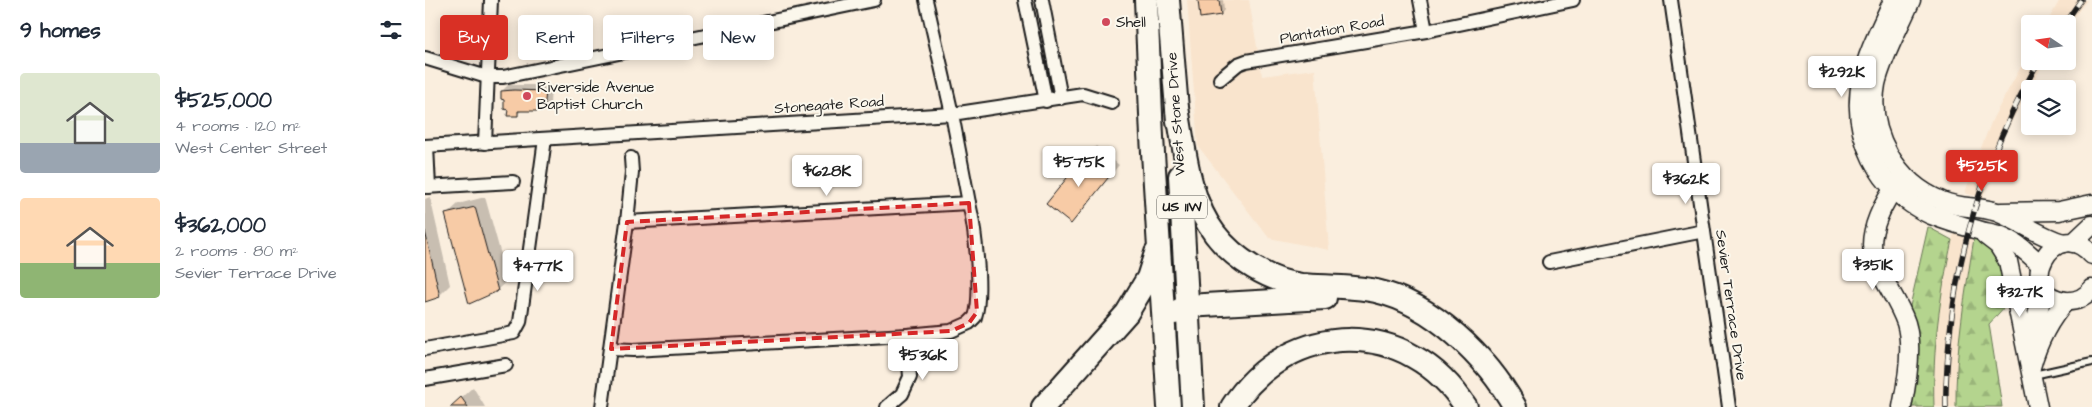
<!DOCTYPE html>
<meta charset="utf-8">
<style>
:root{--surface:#fff;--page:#f6f6f7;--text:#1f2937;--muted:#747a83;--accent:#d93025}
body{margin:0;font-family:"Architects Daughter",sans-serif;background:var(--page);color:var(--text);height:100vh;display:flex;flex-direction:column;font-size:19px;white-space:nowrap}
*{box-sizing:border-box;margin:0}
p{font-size:16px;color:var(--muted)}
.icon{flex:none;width:28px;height:28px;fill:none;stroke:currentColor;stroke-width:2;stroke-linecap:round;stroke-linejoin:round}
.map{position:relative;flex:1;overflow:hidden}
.details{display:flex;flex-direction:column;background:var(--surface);width:425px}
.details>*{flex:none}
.guide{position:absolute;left:15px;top:15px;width:475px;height:45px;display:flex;gap:10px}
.needle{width:32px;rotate:283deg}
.buttons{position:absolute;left:1596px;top:15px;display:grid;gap:10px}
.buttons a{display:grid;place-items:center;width:55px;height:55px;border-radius:5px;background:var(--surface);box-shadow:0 2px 12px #0003;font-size:25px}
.price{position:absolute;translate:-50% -42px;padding:0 11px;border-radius:5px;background:#fff;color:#222;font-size:16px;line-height:32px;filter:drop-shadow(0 1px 2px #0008)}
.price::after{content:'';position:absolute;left:50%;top:30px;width:15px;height:11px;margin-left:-8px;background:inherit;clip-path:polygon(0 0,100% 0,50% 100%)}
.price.active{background:var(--accent);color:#fff}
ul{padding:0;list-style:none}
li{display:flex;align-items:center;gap:15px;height:125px;padding:0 20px}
li span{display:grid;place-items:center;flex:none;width:140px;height:100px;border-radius:5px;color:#555}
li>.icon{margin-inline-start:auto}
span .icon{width:60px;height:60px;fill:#fffc;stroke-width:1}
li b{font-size:21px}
h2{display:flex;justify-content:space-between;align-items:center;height:60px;padding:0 20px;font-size:21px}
.chip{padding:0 18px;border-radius:5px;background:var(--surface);box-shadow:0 2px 12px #0003;font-size:18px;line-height:45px}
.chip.active{background:var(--accent);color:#fff}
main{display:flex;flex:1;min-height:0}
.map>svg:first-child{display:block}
</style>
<main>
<section class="details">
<h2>9 homes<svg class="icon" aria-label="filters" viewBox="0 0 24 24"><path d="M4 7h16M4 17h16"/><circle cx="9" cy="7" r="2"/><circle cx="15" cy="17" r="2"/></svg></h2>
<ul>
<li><span style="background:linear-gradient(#dfe7d0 70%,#9aa5b1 0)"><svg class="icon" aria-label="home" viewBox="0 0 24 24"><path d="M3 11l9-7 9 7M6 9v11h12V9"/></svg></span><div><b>$525,000</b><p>4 rooms · 120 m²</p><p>West Center Street</p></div></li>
<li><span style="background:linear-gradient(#ffd9b3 65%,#8fb573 0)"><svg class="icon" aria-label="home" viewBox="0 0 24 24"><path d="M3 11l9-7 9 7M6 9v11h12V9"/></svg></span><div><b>$362,000</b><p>2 rooms · 80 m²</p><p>Sevier Terrace Drive</p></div></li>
</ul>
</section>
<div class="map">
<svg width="1667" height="407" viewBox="0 0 1667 407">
<defs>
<pattern id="forest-firs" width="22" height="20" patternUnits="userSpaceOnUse" patternTransform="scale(1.25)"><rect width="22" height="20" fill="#b4d48e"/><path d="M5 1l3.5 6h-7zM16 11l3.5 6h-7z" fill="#9ab57a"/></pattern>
</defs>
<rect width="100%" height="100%" fill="#faeede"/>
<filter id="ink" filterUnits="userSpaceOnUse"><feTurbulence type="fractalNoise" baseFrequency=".02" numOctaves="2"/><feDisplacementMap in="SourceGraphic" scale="10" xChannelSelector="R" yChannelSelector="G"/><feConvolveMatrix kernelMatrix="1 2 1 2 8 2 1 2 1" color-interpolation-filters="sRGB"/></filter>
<g filter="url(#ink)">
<g fill="#f9e4cd">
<path d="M762 0H824L837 76 890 69 904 250 844 238 773 146Z"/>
<path d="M1635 0H1662L1643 25 1621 24Z"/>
<path d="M1605 50V61H1620L1577 139 1558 198 1540 193 1551 160 1568 118Z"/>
<path d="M1532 224 1550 232 1541 291 1531 388V407H1509L1507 375 1514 301 1527 240Z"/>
</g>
<g fill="url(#forest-firs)" stroke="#687855">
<path d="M1503 227 1527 240C1515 296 1507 350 1509 407H1477L1481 324Z"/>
<path d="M1550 232 1583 261 1582 304 1564 324 1577 407H1531C1530 349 1541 289 1550 232Z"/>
</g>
<g fill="#0003">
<path d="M774 0H798L799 10 796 14Z"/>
<path d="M83 85H126L125 104 119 110 98 109 92 115 84 109 77 91Z"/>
<path d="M671 146 694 165 646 223 663 154Z"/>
<path d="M5 197 25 285 14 296 0 301V199Z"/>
<path d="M60 197 83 280 72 290 22 214 33 204Z"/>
<path d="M48 387 60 407H26Z"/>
</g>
<g fill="#f7cba6" stroke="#1c1c1c">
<path d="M773 0H794L796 15 775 18Z"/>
<path d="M89 90 121 91 119 111H93V116H82L83 110 79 109V100L76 99V91Z"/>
<path d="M662 153 687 173 646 224 621 204Z"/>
<path d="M50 207 73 291 44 304 20 214Z"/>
<path d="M0 231 15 297 0 302Z"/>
<path d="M36 397 43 407H25Z"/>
</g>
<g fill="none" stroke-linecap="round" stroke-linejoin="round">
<defs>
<path id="lane" d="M1608 378 1613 374 1667 362"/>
<g id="street">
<path d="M600 0 621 101"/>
<path d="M617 0 636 98"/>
<path d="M995 0 1001 31"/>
<path d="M1246 0 1304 407"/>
<path d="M0 58 62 77H78L449 0"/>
<path d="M795 79 813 64 821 61 1001 31 1148 0"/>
<path d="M60 143 66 0"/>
<path d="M0 146 527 114 658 94 687 103"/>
<path d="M2 146 4 187"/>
<path d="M0 187 88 182"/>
<path d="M202 222 544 203 527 114 501 0"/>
<path d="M1124 262 1279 231"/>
<path d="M0 349 89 333 95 322 120 139"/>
<path d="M186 349 208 350 482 335 526 331 544 323 550 317C558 294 550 228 544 203"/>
<path d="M0 379 81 365"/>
<path d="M177 407 202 222 207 172 206 158"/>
<path d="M462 407 477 394 485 377 482 335"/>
</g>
<g id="secondary">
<path d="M1468 0C1457 25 1443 51 1437 77 1424 134 1453 191 1506 215 1521 221 1538 226 1553 230 1562 233 1571 233 1579 237 1593 243 1604 254 1615 264"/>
<path d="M1486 0C1475 26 1457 57 1451 84 1442 133 1472 183 1517 201 1535 209 1554 206 1572 212 1595 221 1614 236 1638 243"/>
<path d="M1474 182C1460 199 1441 233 1449 257 1456 280 1473 299 1481 323 1488 346 1482 383 1477 407"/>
<path d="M1576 212 1634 211 1667 204"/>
<path d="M1560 235 1573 245 1583 261 1613 407"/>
<path d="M1648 243 1667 225"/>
<path d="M1667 255C1629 211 1586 294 1640 301 1651 302 1661 297 1667 289"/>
<path d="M1605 344 1619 288"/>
<path d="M1606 367C1613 342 1623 321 1641 301"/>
</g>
<g id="highway">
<path d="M721 0 727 137 744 407"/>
<path d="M743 0 753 121"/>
<path d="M752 108C760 150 763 199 790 234 809 259 844 281 876 285 901 287 926 286 951 291 1008 304 1062 357 1090 407"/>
<path d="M755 176 768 407"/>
<path d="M749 313 762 306 900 298"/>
<path d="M618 407 702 313 723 278 731 253"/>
<path d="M807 407C865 318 984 317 1041 407"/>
</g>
</defs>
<use href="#lane" stroke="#1c1c1c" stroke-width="10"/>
<use href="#street" stroke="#1c1c1c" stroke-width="16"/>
<use href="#secondary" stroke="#1c1c1c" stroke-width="21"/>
<use href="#highway" stroke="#1c1c1c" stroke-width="26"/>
<use href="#lane" stroke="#fbf7ec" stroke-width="6"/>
<use href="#street" stroke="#fbf7ec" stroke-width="12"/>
<use href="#secondary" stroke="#fbf7ec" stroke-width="18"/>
<use href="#highway" stroke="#fbf7ec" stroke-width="22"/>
<defs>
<g id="rail">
<path d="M1639 24 1656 0"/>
<path d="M1521 407C1520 379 1523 351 1526 323 1537 230 1567 143 1614 61"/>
</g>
</defs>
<use href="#rail" stroke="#1c1c1c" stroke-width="5.5"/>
<use href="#rail" stroke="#fbf7ec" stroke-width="4" stroke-dasharray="11" stroke-linecap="butt"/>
</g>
</g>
<path fill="#d62828" fill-opacity="0.2" stroke="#d62828" stroke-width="4" stroke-dasharray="10 6" stroke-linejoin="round" d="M544 203 552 312 544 323 526 331 186 349 202 222Z"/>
<g fill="#d1495b" stroke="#fbf7ec" stroke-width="2">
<circle cx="681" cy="22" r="5"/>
<circle cx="102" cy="96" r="5"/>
</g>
<g text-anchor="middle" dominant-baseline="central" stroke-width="4" stroke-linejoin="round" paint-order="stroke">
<rect fill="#fbf7ec" stroke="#5f5e5a" stroke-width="1" x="732" y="195.5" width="50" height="23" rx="4"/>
<g font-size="14" font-weight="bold" fill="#1c1c1c">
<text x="757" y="207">US 11W</text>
</g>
<g font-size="15" fill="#1c1c1c" stroke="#fbf7ec" text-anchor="start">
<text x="691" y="22">Shell</text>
<text x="112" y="87">Riverside Avenue<tspan x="112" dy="17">Baptist Church</tspan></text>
</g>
<g font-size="15" fill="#1c1c1c" stroke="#fbf7ec">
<text transform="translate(907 30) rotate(-10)">Plantation Road</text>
<text transform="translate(404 105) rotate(-4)">Stonegate Road</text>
<text transform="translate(751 114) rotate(-94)">West Stone Drive</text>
<text transform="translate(1306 305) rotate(82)">Sevier Terrace Drive</text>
</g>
</g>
</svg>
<div class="buttons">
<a><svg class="needle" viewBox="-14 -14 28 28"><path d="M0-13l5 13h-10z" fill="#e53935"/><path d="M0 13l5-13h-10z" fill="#747a83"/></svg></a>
<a><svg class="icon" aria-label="layers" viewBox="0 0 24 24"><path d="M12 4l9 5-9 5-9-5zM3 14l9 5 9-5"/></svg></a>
</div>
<b class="price" style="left:1417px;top:98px">$292K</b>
<b class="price" style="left:654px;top:188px">$575K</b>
<b class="price active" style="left:1557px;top:192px">$525K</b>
<b class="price" style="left:402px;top:197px">$628K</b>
<b class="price" style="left:1261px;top:205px">$362K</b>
<b class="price" style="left:1448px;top:291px">$351K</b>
<b class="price" style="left:113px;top:292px">$477K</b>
<b class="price" style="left:1595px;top:318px">$327K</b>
<b class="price" style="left:498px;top:381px">$536K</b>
<div class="guide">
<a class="chip active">Buy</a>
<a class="chip">Rent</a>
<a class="chip">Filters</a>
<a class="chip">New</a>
</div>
</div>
</main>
